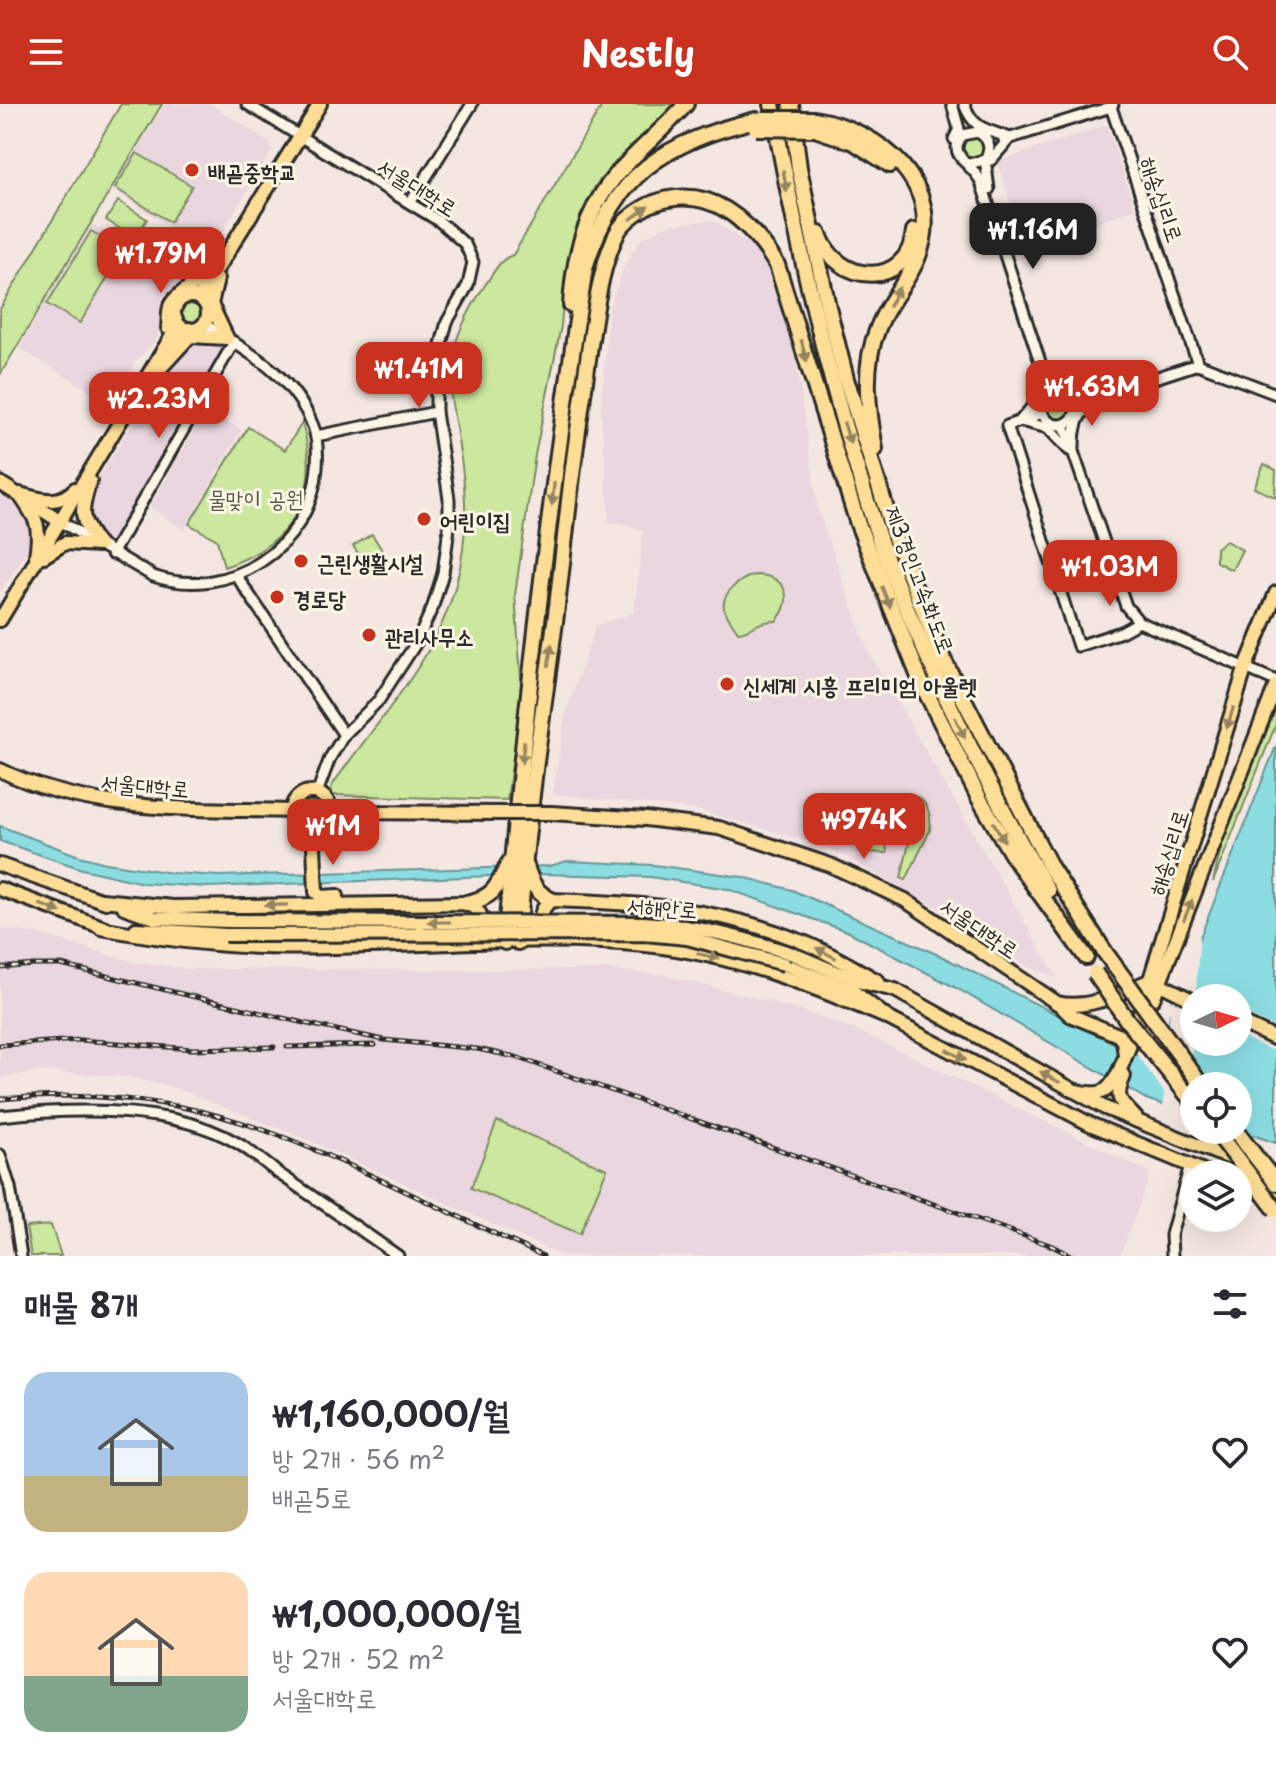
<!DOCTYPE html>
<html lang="ko">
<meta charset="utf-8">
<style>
:root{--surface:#fff;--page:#f7f7f7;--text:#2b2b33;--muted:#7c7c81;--accent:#c8321e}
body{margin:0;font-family:"Playpen Sans","Poor Story",sans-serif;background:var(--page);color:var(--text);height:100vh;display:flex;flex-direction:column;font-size:30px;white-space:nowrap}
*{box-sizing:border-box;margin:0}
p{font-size:26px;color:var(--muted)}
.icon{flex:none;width:44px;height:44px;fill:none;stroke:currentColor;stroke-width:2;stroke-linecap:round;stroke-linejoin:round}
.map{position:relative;height:1152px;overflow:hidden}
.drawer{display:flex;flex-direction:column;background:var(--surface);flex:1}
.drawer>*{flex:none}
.needle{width:52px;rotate:85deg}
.buttons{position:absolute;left:1180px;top:880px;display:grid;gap:16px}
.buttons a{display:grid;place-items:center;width:72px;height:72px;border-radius:50%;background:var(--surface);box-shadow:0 8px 32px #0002;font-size:40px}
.price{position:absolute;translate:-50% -68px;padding:0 18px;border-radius:16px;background:var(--accent);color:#fff;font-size:26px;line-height:52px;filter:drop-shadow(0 2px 4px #0008)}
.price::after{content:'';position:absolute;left:50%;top:48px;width:24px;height:18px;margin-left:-12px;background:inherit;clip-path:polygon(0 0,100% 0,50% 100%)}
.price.active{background:#222;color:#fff}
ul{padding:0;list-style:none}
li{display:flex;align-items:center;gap:24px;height:200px;padding:0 24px}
li span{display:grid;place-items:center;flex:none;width:224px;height:160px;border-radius:24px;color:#555}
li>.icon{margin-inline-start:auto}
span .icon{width:96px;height:96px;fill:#fffc;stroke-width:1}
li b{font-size:34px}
h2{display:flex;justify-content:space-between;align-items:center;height:96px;padding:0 24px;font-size:34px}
header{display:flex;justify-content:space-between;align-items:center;height:104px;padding:0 24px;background:var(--accent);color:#fff;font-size:36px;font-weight:700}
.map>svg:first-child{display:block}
</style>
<header><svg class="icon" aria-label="menu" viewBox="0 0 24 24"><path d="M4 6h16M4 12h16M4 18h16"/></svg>Nestly<svg class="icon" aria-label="search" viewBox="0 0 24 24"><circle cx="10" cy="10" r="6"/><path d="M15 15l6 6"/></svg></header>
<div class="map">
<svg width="1276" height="1152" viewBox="0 0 1276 1152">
<rect width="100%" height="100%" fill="#f4e7e2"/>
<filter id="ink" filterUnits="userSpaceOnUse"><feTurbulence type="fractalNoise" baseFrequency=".0125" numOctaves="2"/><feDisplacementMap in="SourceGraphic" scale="16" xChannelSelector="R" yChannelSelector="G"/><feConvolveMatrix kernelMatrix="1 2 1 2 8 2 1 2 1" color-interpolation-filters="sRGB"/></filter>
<g filter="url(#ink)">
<g fill="#ead6de">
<path d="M165 0H211L270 39 272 47 209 149 112 85Z"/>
<path d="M1107 21 1135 105 1025 142 997 58Z"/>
<path d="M712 116 750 141 776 174 790 217 818 406 868 547 1057 874 1023 860 935 802 827 743 698 706 553 690 565 612 596 521 634 509 643 426 609 418 601 304 609 205 625 160 641 135 669 121Z"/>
<path d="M92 120 185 176 171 185 162 194 158 233 135 258 121 294 108 297 19 244Z"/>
<path d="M210 232 229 242 111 439 82 423 80 403 184 240Z"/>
<path d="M207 304 241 326 184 426 150 403Z"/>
<path d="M0 391 27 409 36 433 0 489Z"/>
<path d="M0 824 40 830 133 858 189 865 610 866 664 871 768 897 830 916 877 936 1151 1069 1120 1152H562L318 1040 173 983 126 973 41 967 0 974Z"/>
</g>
<g fill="#cce79e" stroke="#7c8964" stroke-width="2">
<path d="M121 0H162L0 271V205Z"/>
<path d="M603 0H679L631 42 595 82 576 124 565 171 561 222 535 351 515 491 521 574 520 604 507 696 333 691 331 686 333 680C377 616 436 557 456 480 469 434 467 388 459 342 455 315 447 284 451 257 456 229 470 204 485 181 494 169 499 155 513 151Z"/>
<circle cx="973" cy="44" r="10"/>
<path d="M137 49 192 82 170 118 115 84Z"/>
<path d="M118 97 147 115 135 134 106 116Z"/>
<path d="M167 125 202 147 188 170 153 148Z"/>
<path d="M91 127 124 147 80 219 47 200Z"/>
<circle cx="191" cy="209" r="9"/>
<circle cx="1059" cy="304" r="11"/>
<path d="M302 319C323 390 293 440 224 463L217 436 189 420 248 323 285 346Z"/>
<path d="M1264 360 1276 366 1275 393 1254 384Z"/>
<path d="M372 430 382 446 364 458 353 442Z"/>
<path d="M1226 437 1242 446 1232 466 1216 458V444Z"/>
<path d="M755 471C785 470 796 495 776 517 755 517 750 528 738 528 734 521 726 512 724 504 721 488 742 474 755 471Z"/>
<path d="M1276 594V620L1213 778 1225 726Z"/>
<path d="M907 691C926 691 932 709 930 726L906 776 901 774 909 739 886 705Z"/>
<circle cx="311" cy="707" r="9"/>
<path d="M882 713 890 730 886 735 887 749 862 748 856 722Z"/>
<path d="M497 1017 607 1065 580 1130 471 1084Z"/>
<path d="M51 1121 61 1152H31L26 1123Z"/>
</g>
<path fill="#8bdde2" stroke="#659699" stroke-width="2" d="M1276 642V1039L1238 1026V982H1194V1011L1146 995 958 885 849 828 728 785 650 773 542 770 208 783 143 779 82 765 0 737V722L79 752 106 759 173 769 219 772 550 762 567 757 654 761 743 773 792 786 943 853 1151 958 1169 918 1170 909 1174 904 1194 901V938H1238V894H1197L1183 876Z"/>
<g fill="#f4e7e2">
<path d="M1200 824 1196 887 1211 894H1194L1192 952 1215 982H1194V1015L1163 1005 1164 988 1132 944 1149 953 1165 917 1169 921 1170 902 1184 897 1179 875Z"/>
<path d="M1238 906 1276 924V948L1238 931Z"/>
</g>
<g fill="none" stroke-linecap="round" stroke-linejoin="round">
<defs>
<g id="minor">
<path d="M247 0 439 117 465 140 473 158 468 181 447 218 436 259V308L449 395V424L443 469 433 502 418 536 379 596 344 631 330 654 317 689"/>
<path d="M952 0 959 25 954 35"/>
<path d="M964 0C974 26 986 25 1010 34L991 56"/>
<path d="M1113 0 1111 3 1198 260 1276 290"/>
<path d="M1004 36 1111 3"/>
<path d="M985 55 989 85"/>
<path d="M969 60 984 56C992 46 990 35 978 28L962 31C946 53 973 59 981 78L1045 273 1046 293"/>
<path d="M410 99 472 0"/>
<path d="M1049 266 1062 287"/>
<path d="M1065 281 1099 292"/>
<path d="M1042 282 1037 297 1020 317 1048 324 1069 346"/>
<circle cx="1059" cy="304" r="17"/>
<path d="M1075 300 1198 260"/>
<path d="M1042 309 1007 322 1078 542 1121 528 1139 518"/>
<path d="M1064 321 1126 502 1139 518 1276 577"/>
<path d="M316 332 436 308"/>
<path d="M1074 344C1074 323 1077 311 1093 297"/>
<path d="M61 418 153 472C228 498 311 444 317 364 318 350 318 336 313 322 293 271 248 247 204 220"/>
<path d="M112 450 234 238"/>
<path d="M236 471 344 631"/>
<path d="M0 1012C72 1004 175 1001 239 1040 252 1048 265 1059 278 1069 318 1096 358 1124 398 1152"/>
<path d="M0 1051 10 1083 21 1152"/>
<path d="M1172 1152 1171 1131 1190 1061"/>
</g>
<g id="major">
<path d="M217 175 211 200 227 234"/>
<circle cx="191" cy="209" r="17"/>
<path d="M199 194 320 0"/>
<path d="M168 224C169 217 168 210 170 203 172 192 201 177 211 167"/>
<path d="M172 244 182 229 189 225"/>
<path d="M158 267 190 232 227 234"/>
<path d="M90 377C80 408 79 415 99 441"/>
<path d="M0 379 61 418"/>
<path d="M19 390C40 395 58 403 75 385"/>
<path d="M19 390C37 416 41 420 36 452"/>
<path d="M44 452 65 439 99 441"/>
<path d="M0 516 173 230 176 215"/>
<path d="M0 666C90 710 194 704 291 707"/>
<circle cx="311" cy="707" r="19"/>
<path d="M330 708 505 709"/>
<path d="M551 709 646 715 719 724 830 761 905 796 1057 899C1089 907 1121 888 1151 876"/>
<path d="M0 761 106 798"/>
<path d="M0 785 105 824"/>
<path d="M337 792 322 793 316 788 314 742C324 717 349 715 372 708"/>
<path d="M102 796 173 803 466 799C480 806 483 811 481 826"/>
<path d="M124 803 155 814 227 817"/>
<path d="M101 824C154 834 208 841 263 843 390 847 518 828 645 841 730 849 810 881 888 914"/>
<path d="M136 825 225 831"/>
<path d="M543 828C538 815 541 804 551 796 641 799 715 803 800 837 827 847 852 863 878 877"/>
<path d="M793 850 857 877 895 886 1105 1004 1214 1048 1269 1067"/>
<path d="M784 860 854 888 888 914 1090 1020 1211 1070"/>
<path d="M1154 877 1194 897"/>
<path d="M1153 895 1276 581"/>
<path d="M1060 901 1070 911 1118 931 1123 937 1125 951"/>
<path d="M1238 917 1276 935"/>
<path d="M1124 972C1114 995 1120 997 1136 1014"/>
<path d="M1075 987C1083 988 1095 991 1102 988 1116 983 1124 954 1130 941L1245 565 1276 489"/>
<path d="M1238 1081 1276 1094"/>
</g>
<g id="highway">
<path d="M772 0C798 148 832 294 880 437 888 461 900 486 909 510 949 606 996 697 1048 787"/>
<path d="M791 0 799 64 828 203 846 275 894 431 941 551 1051 764 1104 847"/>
<path d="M814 15C880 26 948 81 917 155 907 179 887 199 878 224 862 262 868 305 875 345"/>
<path d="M815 25 854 38 890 61"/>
<path d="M819 130C836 182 909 185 914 127"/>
<path d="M571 201C574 153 584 110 615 72 637 47 664 25 686 0"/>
<path d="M526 762C531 778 535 788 551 796"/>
<path d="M466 799C494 794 497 783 509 759"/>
<path d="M505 838C524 613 550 387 585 164 613 70 665 38 756 16"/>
<path d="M518 838C525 731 540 625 555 518 562 464 567 410 574 356 579 317 585 279 590 241 596 204 600 164 617 129 623 117 641 104 654 99 710 79 749 116 777 161L858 420 921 578 979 694 1014 754 1086 853"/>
</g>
</defs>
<use href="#minor" stroke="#2b2b2b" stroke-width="15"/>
<use href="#major" stroke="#2b2b2b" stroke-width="18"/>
<use href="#highway" stroke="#2b2b2b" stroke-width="20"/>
<use href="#minor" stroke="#fcf5e5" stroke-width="9"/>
<use href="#major" stroke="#fede96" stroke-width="12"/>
<use href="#highway" stroke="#fede96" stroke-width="14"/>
<defs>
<g id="rail">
<path d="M0 864 34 861H61L308 920 384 936 477 945 516 953 1050 1141 1072 1152"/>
<path d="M0 941 80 936 192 945 274 943"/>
<path d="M287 943 375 941"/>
<path d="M0 995C59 990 118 991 176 1002 253 1016 324 1049 394 1082 443 1105 493 1129 543 1152"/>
</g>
</defs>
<use href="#rail" stroke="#2b2b2b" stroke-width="5"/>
<use href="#rail" stroke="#fcf5e5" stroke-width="2" stroke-dasharray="6" stroke-linecap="butt"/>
<defs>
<g id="major-bridge">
<path d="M505 709H551"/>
<path d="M227 817 643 819C699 822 740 833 793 850"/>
<path d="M225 831 645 830 687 834 784 860"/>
</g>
<g id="highway-bridge">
<path d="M762 15H814"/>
<path d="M756 24 815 25"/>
<path d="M1104 847 1202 982"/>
<path d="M1095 869 1127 916 1194 999"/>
<path d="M1215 1026 1276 1106"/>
<path d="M1235 1026 1276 1079"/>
</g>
</defs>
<use href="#major-bridge" stroke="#2b2b2b" stroke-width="18" stroke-linecap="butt"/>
<use href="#highway-bridge" stroke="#2b2b2b" stroke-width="20" stroke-linecap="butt"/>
<use href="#major-bridge" stroke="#fede96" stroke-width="12"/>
<use href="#highway-bridge" stroke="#fede96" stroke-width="14"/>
</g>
<defs><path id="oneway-solid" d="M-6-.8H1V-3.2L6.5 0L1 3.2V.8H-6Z" transform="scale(2)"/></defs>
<g fill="#948460">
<use href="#oneway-solid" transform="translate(785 77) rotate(80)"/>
<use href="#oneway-solid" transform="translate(639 109) rotate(-37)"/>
<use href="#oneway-solid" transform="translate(894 193) rotate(-61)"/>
<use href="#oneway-solid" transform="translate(804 247) rotate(75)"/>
<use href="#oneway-solid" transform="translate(847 329) rotate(73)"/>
<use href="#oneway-solid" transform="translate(553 390) rotate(96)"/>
<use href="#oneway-solid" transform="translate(886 493) rotate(68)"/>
<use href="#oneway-solid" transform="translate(550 551) rotate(-82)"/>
<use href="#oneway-solid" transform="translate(1230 614) rotate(108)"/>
<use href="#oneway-solid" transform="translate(960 624) rotate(65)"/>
<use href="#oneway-solid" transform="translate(523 648) rotate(96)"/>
<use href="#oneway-solid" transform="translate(999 728) rotate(60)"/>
<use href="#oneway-solid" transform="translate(276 801) rotate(179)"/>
<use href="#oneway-solid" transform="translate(50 804) rotate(21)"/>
<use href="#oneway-solid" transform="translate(1188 806) rotate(-68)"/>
<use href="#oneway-solid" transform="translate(439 818) rotate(-180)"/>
<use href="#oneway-solid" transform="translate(826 849) rotate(-152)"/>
<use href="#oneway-solid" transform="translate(708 852) rotate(13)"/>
<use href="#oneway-solid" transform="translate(956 951) rotate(28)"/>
<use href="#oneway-solid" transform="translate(1050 973) rotate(-151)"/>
</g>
</g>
<g fill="#c8321e" stroke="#fcf5e5" stroke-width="3">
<circle cx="192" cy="66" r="8"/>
<circle cx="424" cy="415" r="8"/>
<circle cx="301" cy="457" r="8"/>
<circle cx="277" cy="493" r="8"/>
<circle cx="369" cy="531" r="8"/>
<circle cx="727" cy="580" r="8"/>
</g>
<g text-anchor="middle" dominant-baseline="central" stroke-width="6" stroke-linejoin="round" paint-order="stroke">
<g font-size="22" font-weight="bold" fill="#2b2b2b" stroke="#fcf5e5" text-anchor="start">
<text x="208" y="66">배곧중학교</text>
<text x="440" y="415">어린이집</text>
<text x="317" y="457">근린생활시설</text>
<text x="293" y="493">경로당</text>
<text x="385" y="531">관리사무소</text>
<text x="743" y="580">신세계 시흥 프리미엄 아울렛</text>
</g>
<g font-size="22" fill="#2b2b2b" stroke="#fcf5e5">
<text transform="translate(418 82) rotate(32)">서울대학로</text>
<text transform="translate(1163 95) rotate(71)">해송십리로</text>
<text transform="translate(921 475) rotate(69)">제3경인고속화도로</text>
<text transform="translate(145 680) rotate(5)">서울대학로</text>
<text transform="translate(1167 748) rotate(-73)">해송십리로</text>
<text transform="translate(662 802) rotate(4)">서해안로</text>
<text transform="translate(980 823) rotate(34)">서울대학로</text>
</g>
<g font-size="22" fill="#535a48" stroke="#fcf5e5">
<text x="256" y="393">물맞이 공원</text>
</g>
</g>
</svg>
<div class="buttons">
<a><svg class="needle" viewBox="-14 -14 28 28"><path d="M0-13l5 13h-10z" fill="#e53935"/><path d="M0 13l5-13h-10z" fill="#7c7c81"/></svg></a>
<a><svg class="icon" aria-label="locate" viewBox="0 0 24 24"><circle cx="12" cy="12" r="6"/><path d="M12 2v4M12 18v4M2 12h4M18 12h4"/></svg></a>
<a><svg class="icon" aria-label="layers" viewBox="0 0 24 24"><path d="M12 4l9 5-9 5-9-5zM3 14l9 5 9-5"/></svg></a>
</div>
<b class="price active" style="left:1033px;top:167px">₩1.16M</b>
<b class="price" style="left:161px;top:191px">₩1.79M</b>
<b class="price" style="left:419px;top:306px">₩1.41M</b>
<b class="price" style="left:1092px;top:324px">₩1.63M</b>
<b class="price" style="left:159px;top:336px">₩2.23M</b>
<b class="price" style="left:1110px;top:504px">₩1.03M</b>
<b class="price" style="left:864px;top:757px">₩974K</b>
<b class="price" style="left:333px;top:763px">₩1M</b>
</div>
<section class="drawer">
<h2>매물 8개<svg class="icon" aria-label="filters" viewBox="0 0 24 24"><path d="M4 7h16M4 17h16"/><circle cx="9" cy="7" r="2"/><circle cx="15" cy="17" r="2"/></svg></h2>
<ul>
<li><span style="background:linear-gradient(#a9c7e8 65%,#c2b280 0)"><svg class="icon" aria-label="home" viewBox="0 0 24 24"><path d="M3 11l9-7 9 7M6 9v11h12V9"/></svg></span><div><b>₩1,160,000/월</b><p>방 2개 · 56 m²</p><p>배곧5로</p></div><svg class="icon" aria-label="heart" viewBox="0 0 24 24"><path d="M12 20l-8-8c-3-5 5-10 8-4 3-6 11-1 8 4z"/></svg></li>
<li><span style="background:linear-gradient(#ffd9b3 65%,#7fa58c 0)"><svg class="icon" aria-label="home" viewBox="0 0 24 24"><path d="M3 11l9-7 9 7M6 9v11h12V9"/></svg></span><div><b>₩1,000,000/월</b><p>방 2개 · 52 m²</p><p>서울대학로</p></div><svg class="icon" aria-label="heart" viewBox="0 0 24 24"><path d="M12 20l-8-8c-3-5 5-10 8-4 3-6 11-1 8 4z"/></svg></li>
</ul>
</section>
